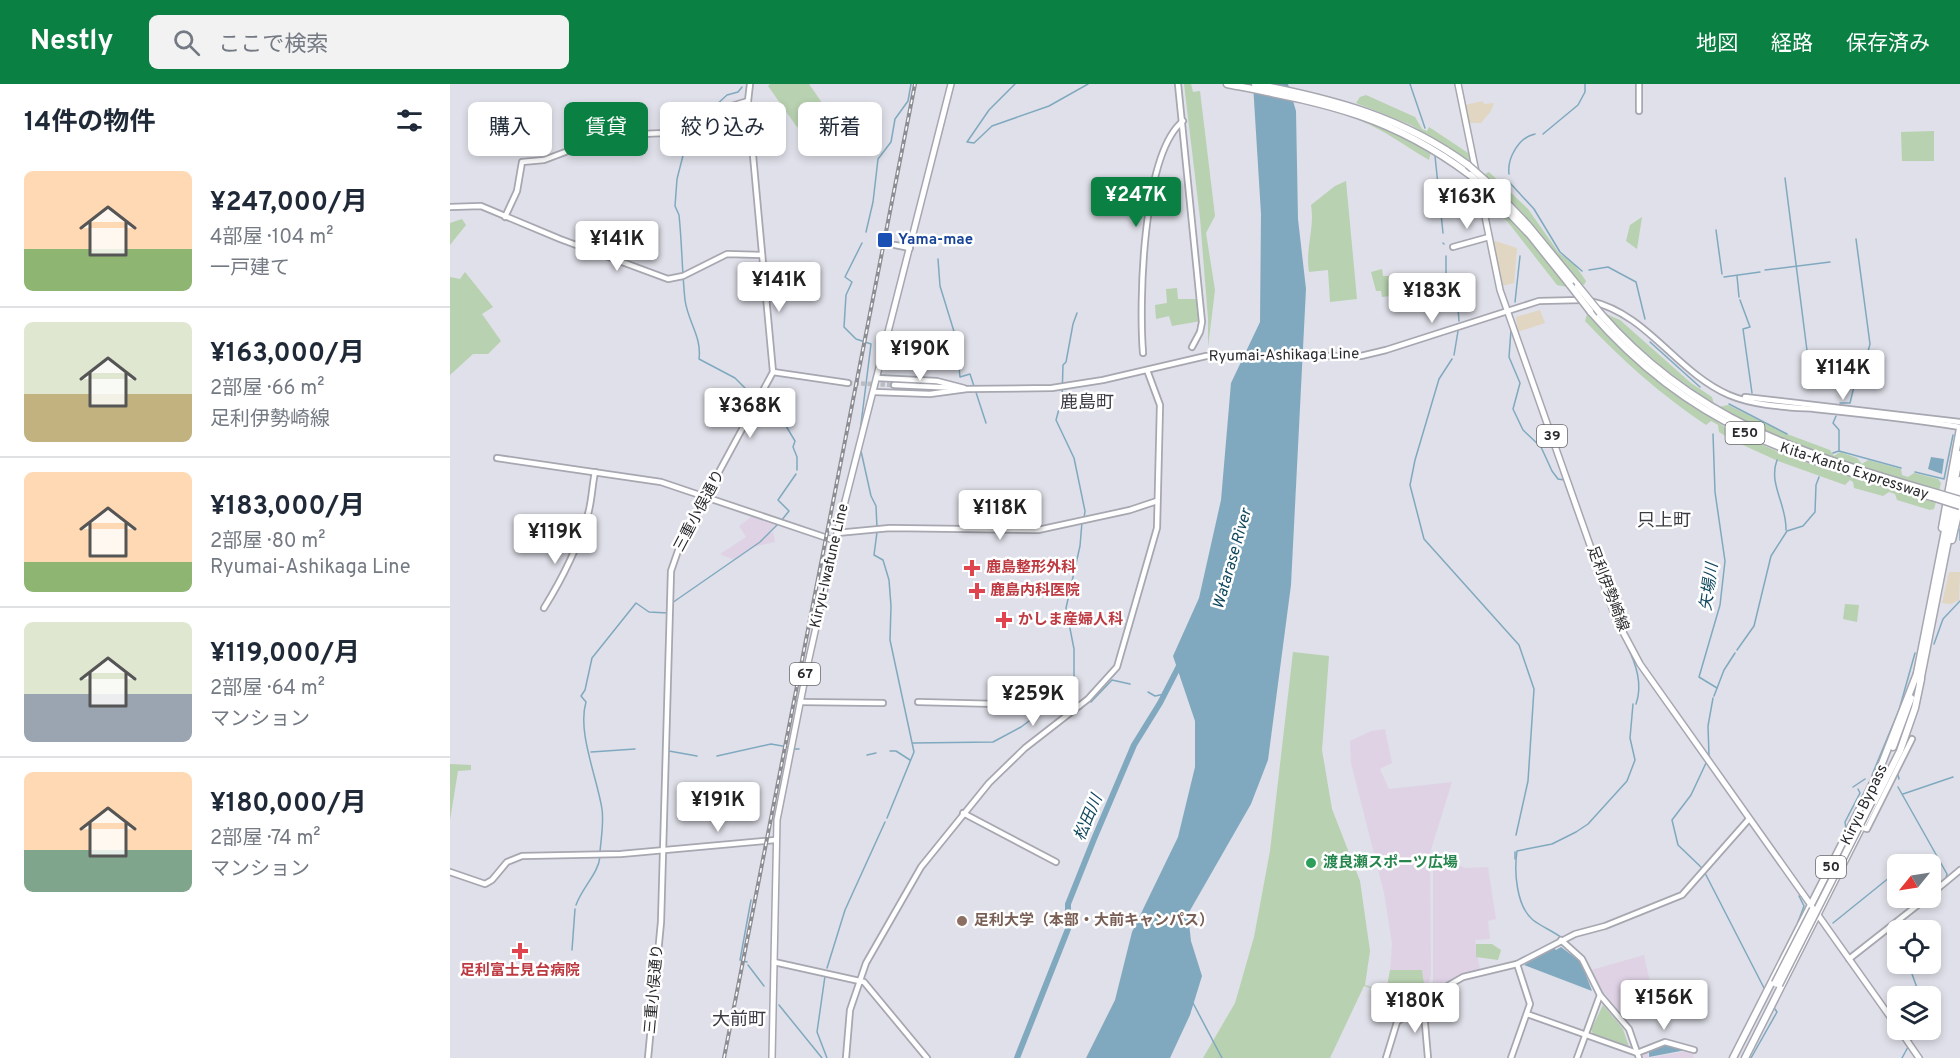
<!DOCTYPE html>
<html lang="ja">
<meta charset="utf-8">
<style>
:root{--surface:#fff;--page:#f2f2f3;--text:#1f2937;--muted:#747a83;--line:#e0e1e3;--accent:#0b8043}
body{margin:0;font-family:Overpass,"Noto Sans JP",sans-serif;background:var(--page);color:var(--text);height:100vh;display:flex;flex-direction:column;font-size:22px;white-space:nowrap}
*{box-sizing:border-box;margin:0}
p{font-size:20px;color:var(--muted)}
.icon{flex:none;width:33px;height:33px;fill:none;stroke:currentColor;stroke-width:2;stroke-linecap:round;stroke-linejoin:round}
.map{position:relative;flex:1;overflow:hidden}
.details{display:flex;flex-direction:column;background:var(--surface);width:450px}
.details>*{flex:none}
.guide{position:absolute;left:18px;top:18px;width:570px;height:54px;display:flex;gap:12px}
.needle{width:39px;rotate:240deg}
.fabs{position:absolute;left:1437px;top:770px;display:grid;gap:12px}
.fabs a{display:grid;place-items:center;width:54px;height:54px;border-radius:9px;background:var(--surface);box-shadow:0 3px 9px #0003;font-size:30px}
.price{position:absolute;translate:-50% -51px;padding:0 14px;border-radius:6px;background:#fff;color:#222;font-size:20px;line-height:39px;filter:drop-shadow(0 2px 3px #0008)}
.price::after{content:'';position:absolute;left:50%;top:36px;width:18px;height:14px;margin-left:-9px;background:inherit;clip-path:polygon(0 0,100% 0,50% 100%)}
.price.selected{background:var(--accent);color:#fff}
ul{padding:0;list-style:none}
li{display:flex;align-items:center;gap:18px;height:150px;padding:0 24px}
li+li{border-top:2px solid var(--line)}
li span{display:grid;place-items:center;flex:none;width:168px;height:120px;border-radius:9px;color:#555}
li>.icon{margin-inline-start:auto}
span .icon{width:72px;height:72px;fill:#fffc;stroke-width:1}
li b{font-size:26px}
h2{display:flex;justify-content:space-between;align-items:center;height:72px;padding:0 24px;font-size:26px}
.tag{padding:0 21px;border-radius:9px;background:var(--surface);box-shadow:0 3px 9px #0003;font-size:21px;line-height:54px}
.tag.selected{background:var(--accent);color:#fff}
header{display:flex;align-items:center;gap:36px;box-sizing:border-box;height:84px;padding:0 30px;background:var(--accent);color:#fff}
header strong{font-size:28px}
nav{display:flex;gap:33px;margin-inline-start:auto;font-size:21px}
.search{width:420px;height:54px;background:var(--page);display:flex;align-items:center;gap:15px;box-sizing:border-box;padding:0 21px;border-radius:9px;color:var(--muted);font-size:22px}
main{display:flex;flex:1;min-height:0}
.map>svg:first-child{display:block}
</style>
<header>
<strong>Nestly</strong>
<div class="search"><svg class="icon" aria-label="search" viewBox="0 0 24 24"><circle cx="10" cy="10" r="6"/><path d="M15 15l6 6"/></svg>ここで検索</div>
<nav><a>地図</a><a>経路</a><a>保存済み</a></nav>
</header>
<main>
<section class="details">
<h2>14件の物件<svg class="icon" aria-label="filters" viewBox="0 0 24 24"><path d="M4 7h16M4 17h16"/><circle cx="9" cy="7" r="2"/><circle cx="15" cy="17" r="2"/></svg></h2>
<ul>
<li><span style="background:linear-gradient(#ffd9b3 65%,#8fb573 0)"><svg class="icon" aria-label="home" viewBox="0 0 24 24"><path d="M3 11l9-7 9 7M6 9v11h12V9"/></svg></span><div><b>¥247,000/月</b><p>4部屋 · 104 m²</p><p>一戸建て</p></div></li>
<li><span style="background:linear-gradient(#dfe7d0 60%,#c2b280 0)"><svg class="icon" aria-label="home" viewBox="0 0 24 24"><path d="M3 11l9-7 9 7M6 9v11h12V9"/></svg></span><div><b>¥163,000/月</b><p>2部屋 · 66 m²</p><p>足利伊勢崎線</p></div></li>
<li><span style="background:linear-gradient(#ffd9b3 75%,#8fb573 0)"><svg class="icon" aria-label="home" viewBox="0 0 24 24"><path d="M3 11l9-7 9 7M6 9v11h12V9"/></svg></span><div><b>¥183,000/月</b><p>2部屋 · 80 m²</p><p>Ryumai-Ashikaga Line</p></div></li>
<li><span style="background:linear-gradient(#dfe7d0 60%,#9aa5b1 0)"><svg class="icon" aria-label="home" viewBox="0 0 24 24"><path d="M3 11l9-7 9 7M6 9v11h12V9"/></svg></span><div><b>¥119,000/月</b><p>2部屋 · 64 m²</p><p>マンション</p></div></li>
<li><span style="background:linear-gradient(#ffd9b3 65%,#7fa58c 0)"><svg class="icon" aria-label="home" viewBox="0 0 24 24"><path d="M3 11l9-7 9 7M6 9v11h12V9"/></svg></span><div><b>¥180,000/月</b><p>2部屋 · 74 m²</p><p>マンション</p></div></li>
</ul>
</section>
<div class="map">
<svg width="1510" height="974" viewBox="0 0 1510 974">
<rect width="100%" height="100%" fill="#dfe0e9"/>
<g fill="#e0d6c1">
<path d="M1033 17 1034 20 1044 19 1041 27 1031 39H1019L1015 21Z"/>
<path d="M1042 156 1067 164 1064 199 1052 202Z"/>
<path d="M1090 226 1095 239 1068 248 1066 233Z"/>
<path d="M1499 488H1510L1509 516 1501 520 1492 519Z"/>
</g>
<g fill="#dfd2e5">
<path d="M302 432 326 440 316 451 323 448 325 458 304 463 284 476 270 470 296 453 289 442Z"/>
<path d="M935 645 942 679 930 685 939 705 1002 698 980 769 981 890 976 909 972 886H940L942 860 934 809 901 679 900 657 921 647Z"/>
<path d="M986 771 1015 784 1038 783 1046 835 1038 837 1040 855 1025 856 1030 886 1007 893 983 908V777L986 776Z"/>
<path d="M1194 871 1205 921 1178 937 1150 904 1141 886Z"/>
<path d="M1197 966 1199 974 1237 967 1242 968 1244 974H1194L1192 969Z"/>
</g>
<g fill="#b8d1b0">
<path d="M320 0H359L377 26 352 45 347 43 318 2Z"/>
<path d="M734 0H741L743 8 750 7 765 132 756 149 765 206 758 263V234L750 134Z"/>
<path d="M916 11 965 33 972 45 977 47 979 43 1018 69 1021 79 961 41 906 19 910 13Z"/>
<path d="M909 33 946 48 981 67 979 76C955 62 934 46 909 36Z"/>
<path d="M1484 47V77H1452L1451 48Z"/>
<path d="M1039 88 1078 125 1109 169 1125 181 1136 197 1134 201 1128 198 1080 137 1035 90Z"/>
<path d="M896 97 907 215 880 218 878 186 859 188C855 164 865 145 861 121L885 102Z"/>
<path d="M1033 107 1073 148 1117 203 1107 201 1057 137 1035 117Z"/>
<path d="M1192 133 1187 165 1176 157 1180 141Z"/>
<path d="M12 135 16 141 0 161V139Z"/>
<path d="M932 185 933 192H939L940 212 932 213 931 207H926L921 188Z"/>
<path d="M15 188 43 223 32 230 51 257 38 270H23L0 291V193L10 195Z"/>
<path d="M727 204 728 215H749L751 237 722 242 719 232 706 235 705 221 717 219 716 205Z"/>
<path d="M1154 229 1170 236 1241 299 1262 313 1264 320 1269 323 1278 321 1337 350 1380 366 1384 372 1390 368 1407 374 1412 380 1418 376 1451 385 1452 391 1458 393 1464 389 1488 395 1491 399 1489 407C1473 403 1454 396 1437 391 1321 358 1238 317 1154 229Z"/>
<path d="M1137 230 1203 293 1276 344 1339 373 1482 416 1486 418 1484 425 1480 426 1447 416 1445 410 1439 408 1433 412 1404 404 1403 398 1400 396 1395 401 1328 377 1282 356 1269 348 1268 341 1261 337 1256 341C1211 311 1172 276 1135 237Z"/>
<path d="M1395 520 1409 521 1407 538 1393 535Z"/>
<path d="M843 568 879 572 872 666 882 725 910 797 920 867 915 901 936 908 940 886H972L976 912 953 928 938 925 934 927 936 909 914 902 880 974H753L785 919 804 853 820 767Z"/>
<path d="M0 680 21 681V686L8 687 0 736Z"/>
<path d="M1026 860H1042L1051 866 1048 876 1026 873Z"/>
<path d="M1153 921 1173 945 1179 963 1144 951 1141 946Z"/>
</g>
<g fill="#80a9bf">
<path d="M803 0H838L846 27 848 135 856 205 841 501 818 676 801 720 738 830 741 857 752 892 740 931 720 974H636L665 916 682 848 728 753 745 683V637L723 572 749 514 771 416 781 299 810 238 811 130Z"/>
<path d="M1481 373 1494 375 1492 390 1478 385Z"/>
<path d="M1111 863 1131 878 1142 907 1074 881 1104 864 1106 866Z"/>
<path d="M1220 960 1236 966 1199 973V967Z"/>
</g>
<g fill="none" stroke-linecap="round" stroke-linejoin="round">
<g stroke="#80a9bf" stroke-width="1.5">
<path d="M565 0 539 26 517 58 524 59 542 42 599 22 638 0"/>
<path d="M960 0 975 44"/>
<path d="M252 34 277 11 288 8 292 3"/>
<path d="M239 48 227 95 225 122 229 131C232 159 232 188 235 216 238 238 252 253 249 275L285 294 305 314"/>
<path d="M1093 50 1128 21 1135 8V0"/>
<path d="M985 72 993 149"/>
<path d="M1059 90C1057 74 1069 53 1085 50"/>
<path d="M1335 94 1360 290"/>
<path d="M1060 99 1084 125 1110 168 1132 187"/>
<path d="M1266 146 1272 190"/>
<path d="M416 148 423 118 428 75 441 58 445 35 458 17 461 0"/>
<path d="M993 159 994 160"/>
<path d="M996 172V202L989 210 1008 224 1009 237"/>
<path d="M488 175 490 202 506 254 510 293 520 290 536 339"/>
<path d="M1139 186 1158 183 1186 198 1195 235"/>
<path d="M1315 186 1380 178"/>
<path d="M1287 192 1289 213"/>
<path d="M1274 193 1310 188"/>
<path d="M1290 216 1300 243 1293 245 1302 309"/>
<path d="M1065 218 1070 172"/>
<path d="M627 229 623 240 616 278 613 281 612 314 606 336 624 374 635 427 634 434"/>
<path d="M1061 246 1059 273 1070 299 1063 325 1073 346 1091 363 1102 387 1108 395 1114 396"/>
<path d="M1200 258 1250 303"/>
<path d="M1004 271 1008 247"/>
<path d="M1002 275 989 295 965 376 960 401 974 455 1069 561 1084 605 1078 697 1066 751"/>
<path d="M310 318 321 328 326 339 336 342 345 357 343 363 347 373V386"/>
<path d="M1390 319H1400L1408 286 1416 275 1420 260 1406 155"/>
<path d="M1279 320 1337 350"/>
<path d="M1386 332 1383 339 1389 346V366"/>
<path d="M410 348 421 260 406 255 394 243 396 211 402 198 395 193 412 159"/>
<path d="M1263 350 1265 408 1275 477 1270 521 1249 593 1267 604"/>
<path d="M411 367 421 412 426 422 427 444"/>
<path d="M1383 369 1389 367 1451 384"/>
<path d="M1327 376C1318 400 1337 421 1336 446"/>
<path d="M1465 388 1494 395 1503 351"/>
<path d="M1116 402 1129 438"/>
<path d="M331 437 339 427 328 416 346 390"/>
<path d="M1510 445V456"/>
<path d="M427 448 424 471 433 476 439 496 441 522 440 556 464 668 437 734"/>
<path d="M222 519 310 458 328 440"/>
<path d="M1484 560 1493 535 1510 517"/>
<path d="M1177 562C1186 580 1193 600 1186 620"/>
<path d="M1287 566 1304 542 1321 472 1337 447 1353 442 1365 428 1366 401 1369 393"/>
<path d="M698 608 705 612 715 610"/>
<path d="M1264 612 1274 586 1285 569"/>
<path d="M641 618 662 596 680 600"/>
<path d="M604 619 609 615 615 596 624 593V565L616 524 630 462 632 438"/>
<path d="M463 659 543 658 571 643 598 623"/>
<path d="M344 665H349"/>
<path d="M219 667 247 672"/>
<path d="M440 667H446L460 676"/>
<path d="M141 668 185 665"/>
<path d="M417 671 426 669"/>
<path d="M267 672 321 660 338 663"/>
<path d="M1259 672 1258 642 1263 614"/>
<path d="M1422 691 1449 626 1465 569"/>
<path d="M1448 691 1449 695"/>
<path d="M1403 703 1415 695"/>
<path d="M1448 703 1497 790 1496 794"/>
<path d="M1453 710 1503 693"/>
<path d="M150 768C151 754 154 739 152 725 147 693 127 648 136 618L131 612 135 606 142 574 186 519 199 528 218 529"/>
<path d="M1065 768V775"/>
<path d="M1252 784 1228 761 1222 736 1241 711 1256 679"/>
<path d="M1255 789 1314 904"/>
<path d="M1502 790 1510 783"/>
<path d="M1368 800 1396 745 1395 738 1410 709 1408 705"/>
<path d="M1480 807 1498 793"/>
<path d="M1452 813 1459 825"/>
<path d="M126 821C133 802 148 790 150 773"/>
<path d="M1348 838 1354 822 1349 812"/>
<path d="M1383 839 1440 793 1448 806"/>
<path d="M1438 841 1473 813"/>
<path d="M1440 846 1448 860"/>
<path d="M1112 854C1103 847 1092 843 1083 836 1066 822 1064 787 1067 767L1102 760 1126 748 1138 740 1177 697 1185 676 1180 654 1183 620"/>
<path d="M122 866 125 825"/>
<path d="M297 878 290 876 301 816"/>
<path d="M1458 879 1470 912"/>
<path d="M298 881 314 902"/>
<path d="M377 884 395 826 435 738"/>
<path d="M375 892 367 948 377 974"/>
<path d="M743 919 772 974"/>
<path d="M329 921 372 974"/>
<path d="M1461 957 1468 945"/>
<path d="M1301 974 1327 928 1325 925"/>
<path d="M1452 974 1458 963"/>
</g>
<path stroke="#80a9bf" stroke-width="6" d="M567 974 618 845V820L644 755 684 661 710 619 730 580"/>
<path stroke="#bbbcc4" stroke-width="4.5" stroke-dasharray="4.5 2" stroke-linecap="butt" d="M398 299 444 301"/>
<defs>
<g id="secondary">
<path d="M728 0 752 238 750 248 742 263"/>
<path d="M1189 0V27"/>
<path d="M0 123 31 122 110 155 218 195 233 192 277 170 312 171"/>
<path d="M55 133 67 107 72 78 94 76 118 67H150L192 50 237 48 265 27 298 17"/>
<path d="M445 161 460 164"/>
<path d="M1003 163 1039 153"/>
<path d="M1140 217C1198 230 1226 288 1279 311 1305 322 1337 323 1365 325 1413 330 1462 335 1510 343"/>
<path d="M693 269C689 219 692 70 733 37"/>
<path d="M323 288 398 299"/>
<path d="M427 294 487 297 514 304"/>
<path d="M444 301 508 304"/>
<path d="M424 308 480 310 517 305 602 304 653 296 756 272H911L936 266 1089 217 1132 216"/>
<path d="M1295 313 1510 338"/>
<path d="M47 374 211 398 386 457"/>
<path d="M387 449 440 444 588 446 680 426 707 417"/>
<path d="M94 524C112 495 128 463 138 430 142 416 142 402 145 388"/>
<path d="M350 618 433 619"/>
<path d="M468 618 629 622"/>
<path d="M513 729 606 778"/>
<path d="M1402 740 1417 745 1462 655"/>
<path d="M0 788 35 800 42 796 57 778 72 772 171 770 325 756"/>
<path d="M1480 811 1510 786"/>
<path d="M1111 856 1132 875 1150 911 1179 945 1189 974"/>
<path d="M1399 875 1478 813"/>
<path d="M324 878 414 898 477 974"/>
<path d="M973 917 978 974"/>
<path d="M1077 930 1187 969 1215 958 1244 966"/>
<path d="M198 974 211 838 221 487 231 458 323 288 298 17 300 0"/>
<path d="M396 974 400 926 416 879 471 783 539 699 575 664 638 615 667 583 707 444 710 321 697 286"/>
<path d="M936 974 947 938 982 911 1013 893 1067 880 1125 850 1155 842 1232 811 1299 735"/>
<path d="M1061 974 1080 920 1067 880"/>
<path d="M1127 974 1150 911"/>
</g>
<g id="primary">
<path d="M1008 0 1050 206 1166 535 1190 580 1448 944"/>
<path d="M1449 945 1469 974"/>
<path d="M322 974 327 736 358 579 387 449 501 0"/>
</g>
<g id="highway">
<path d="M777 0C873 19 939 30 1020 91"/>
<path d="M805 0C883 15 953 33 1018 81"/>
<path d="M1035 96 1077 140 1128 202"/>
<path d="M1035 104 1080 151 1120 201"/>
<path d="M1140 227C1240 342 1341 372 1482 413"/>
<path d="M1150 229C1244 337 1350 369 1483 408"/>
<path d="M1492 444 1510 344"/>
<path d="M1502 456 1510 422"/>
<path d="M1467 589 1510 370"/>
<path d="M1470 598 1510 396"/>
<path d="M1443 663 1461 614"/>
<path d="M1283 974 1429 687 1468 587"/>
<path d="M1295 974 1450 667 1465 624 1471 595"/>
</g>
</defs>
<use href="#secondary" stroke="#a6a7b0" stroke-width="8"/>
<use href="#primary" stroke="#a6a7b0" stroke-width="8"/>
<use href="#highway" stroke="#a6a7b0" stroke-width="9"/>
<use href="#secondary" stroke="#fff" stroke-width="4.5"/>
<use href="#primary" stroke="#fff" stroke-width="5"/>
<use href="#highway" stroke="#fff" stroke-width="6"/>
<defs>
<path id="rail" d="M274 974 465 0"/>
</defs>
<use href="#rail" stroke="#8d8e94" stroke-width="4"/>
<use href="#rail" stroke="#fff" stroke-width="1.5" stroke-dasharray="4.5" stroke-linecap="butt"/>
<defs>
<g id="highway-bridge">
<path d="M1018 81 1035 96"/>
<path d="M1020 91 1035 104"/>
<path d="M1120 201 1140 227"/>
<path d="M1128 202 1150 229"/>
<path d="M1483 408 1510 416"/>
<path d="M1482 413 1510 422"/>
<path d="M1325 899 1363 825"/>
<path d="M1329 901 1422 717"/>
</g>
</defs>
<use href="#highway-bridge" stroke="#a6a7b0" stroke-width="9" stroke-linecap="butt"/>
<use href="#highway-bridge" stroke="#fff" stroke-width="6"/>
</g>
<rect fill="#1a4fb4" stroke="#fff" stroke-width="2" x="427" y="148" width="16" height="16" rx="3"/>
<g fill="#e0444e" stroke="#fff" stroke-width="2">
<path d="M519 475h6v6h6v6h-6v6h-6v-6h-6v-6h6z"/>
<path d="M524 498h6v6h6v6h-6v6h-6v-6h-6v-6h6z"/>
<path d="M551 527h6v6h6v6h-6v6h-6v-6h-6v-6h6z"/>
<path d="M67 858h6v6h6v6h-6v6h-6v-6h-6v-6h6z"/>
</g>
<circle fill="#2e9e5b" stroke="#fff" stroke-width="2" cx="861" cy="779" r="6"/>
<circle fill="#8d6e63" stroke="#fff" stroke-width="2" cx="512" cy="837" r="6"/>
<g text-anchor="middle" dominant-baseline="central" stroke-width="5" stroke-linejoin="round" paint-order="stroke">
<g fill="#fff" stroke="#6a6a6d" stroke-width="1.5">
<rect x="1275.5" y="338" width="39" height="22" rx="4.5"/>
<rect x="1087" y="341" width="30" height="22" rx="4.5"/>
<rect x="340" y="579" width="30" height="22" rx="4.5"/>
<rect x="1366" y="772" width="30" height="22" rx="4.5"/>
</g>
<g font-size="14" font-weight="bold" fill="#2a2a2e">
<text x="1295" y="349">E50</text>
<text x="1102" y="352">39</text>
<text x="355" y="590">67</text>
<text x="1381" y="783">50</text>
</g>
<g font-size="15" font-weight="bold" fill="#164399" stroke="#fff" text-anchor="start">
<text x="448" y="156">Yama-mae</text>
</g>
<g font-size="15" fill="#2a2a2e" stroke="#fff">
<text transform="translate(834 272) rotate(-1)">Ryumai-Ashikaga Line</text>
<text transform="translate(1404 388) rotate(18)">Kita-Kanto Expressway</text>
<text transform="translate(250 427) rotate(-62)">三重小俣通り</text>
<text transform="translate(380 482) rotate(-77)">Kiryu-Iwafune Line</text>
<text transform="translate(1157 505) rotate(69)">足利伊勢崎線</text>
<text transform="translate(1415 721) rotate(-64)">Kiryu Bypass</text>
<text transform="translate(205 905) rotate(-85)">三重小俣通り</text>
</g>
<g font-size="15" font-weight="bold" fill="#be3a42" stroke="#fff" text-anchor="start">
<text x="536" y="484">鹿島整形外科</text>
<text x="540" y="507">鹿島内科医院</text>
<text x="568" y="536">かしま産婦人科</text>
<text x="70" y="887" text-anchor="middle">足利富士見台病院</text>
</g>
<g font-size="15" font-weight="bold" fill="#27864d" stroke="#fff" text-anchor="start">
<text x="873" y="779">渡良瀬スポーツ広場</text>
</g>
<g font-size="15" font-weight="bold" fill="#785e54" stroke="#fff" text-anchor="start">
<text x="524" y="837">足利大学（本部・大前キャンパス）</text>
</g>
<g font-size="16" font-style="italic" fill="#10485f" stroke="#fff">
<text transform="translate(783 475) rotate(-74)">Watarase River</text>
<text transform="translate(1260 503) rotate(-82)">矢場川</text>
<text transform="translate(639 734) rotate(-67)">松田川</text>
</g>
<g font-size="18" fill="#3a3b43" stroke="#fff">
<text x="637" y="319">鹿島町</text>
<text x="1214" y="437">只上町</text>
<text x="289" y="936">大前町</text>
</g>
</g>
</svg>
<div class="fabs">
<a><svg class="needle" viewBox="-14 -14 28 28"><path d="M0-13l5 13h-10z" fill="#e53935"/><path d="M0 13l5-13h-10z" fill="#747a83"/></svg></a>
<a><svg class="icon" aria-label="locate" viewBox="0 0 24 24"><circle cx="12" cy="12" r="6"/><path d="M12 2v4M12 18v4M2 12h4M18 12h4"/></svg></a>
<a><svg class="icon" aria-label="layers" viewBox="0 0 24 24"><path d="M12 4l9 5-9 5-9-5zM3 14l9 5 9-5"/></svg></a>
</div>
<b class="price selected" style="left:686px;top:144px">¥247K</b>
<b class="price" style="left:1017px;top:146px">¥163K</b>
<b class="price" style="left:167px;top:188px">¥141K</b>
<b class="price" style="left:329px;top:229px">¥141K</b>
<b class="price" style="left:982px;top:240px">¥183K</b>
<b class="price" style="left:470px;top:298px">¥190K</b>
<b class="price" style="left:1393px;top:317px">¥114K</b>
<b class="price" style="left:300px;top:355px">¥368K</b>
<b class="price" style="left:550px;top:457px">¥118K</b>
<b class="price" style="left:105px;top:481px">¥119K</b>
<b class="price" style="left:583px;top:643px">¥259K</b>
<b class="price" style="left:268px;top:749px">¥191K</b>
<b class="price" style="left:1214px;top:947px">¥156K</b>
<b class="price" style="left:965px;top:950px">¥180K</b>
<div class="guide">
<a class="tag">購入</a>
<a class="tag selected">賃貸</a>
<a class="tag">絞り込み</a>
<a class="tag">新着</a>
</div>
</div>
</main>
